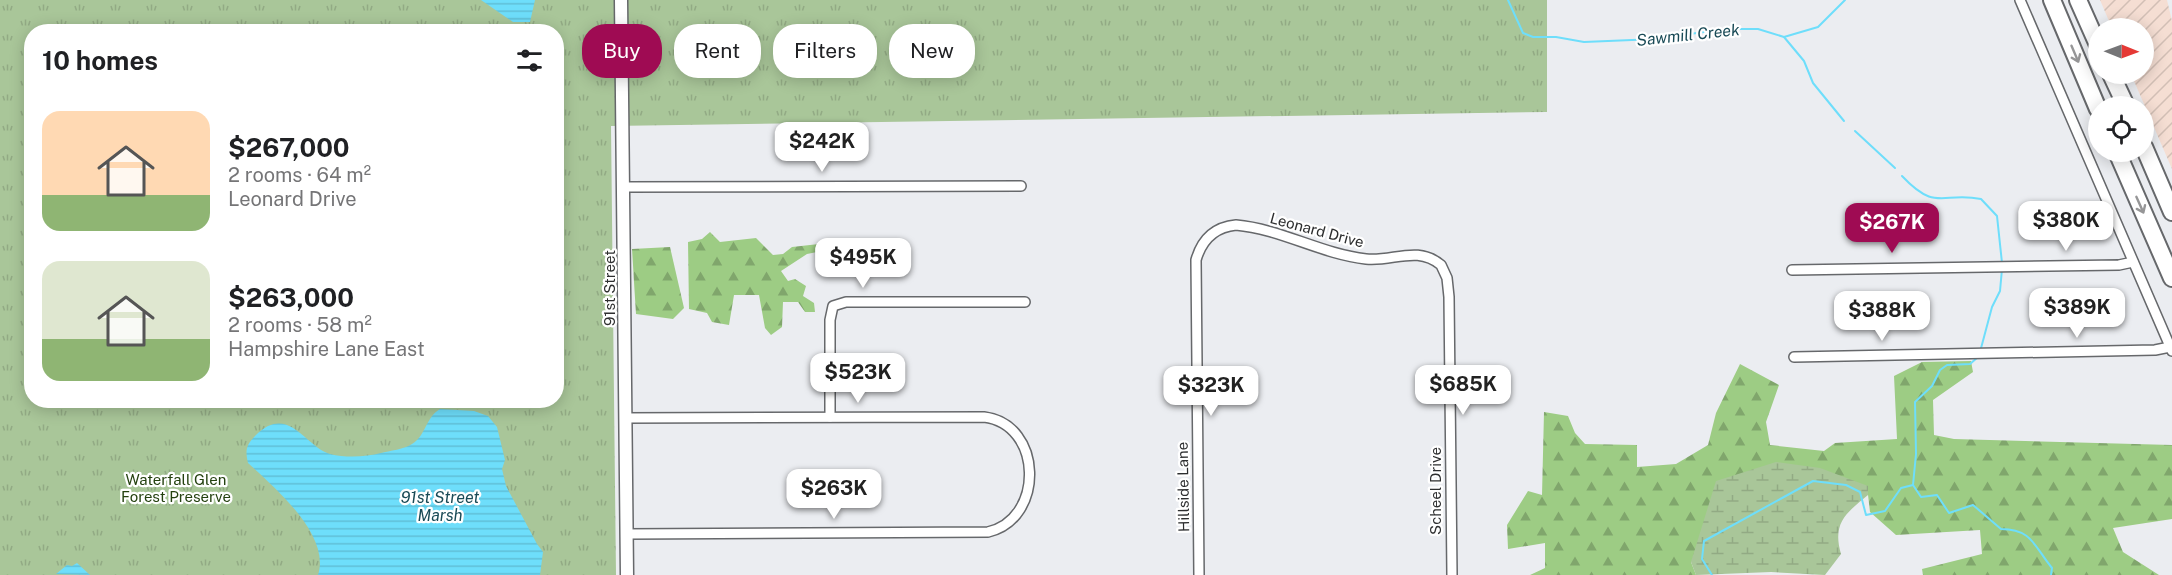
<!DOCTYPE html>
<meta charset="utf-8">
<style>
:root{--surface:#fff;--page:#f6f6f6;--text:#202124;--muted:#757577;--accent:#9f0b53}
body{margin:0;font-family:"Public Sans",sans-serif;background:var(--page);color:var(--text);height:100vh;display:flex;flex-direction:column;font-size:22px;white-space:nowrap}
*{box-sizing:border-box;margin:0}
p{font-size:20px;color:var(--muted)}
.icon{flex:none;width:33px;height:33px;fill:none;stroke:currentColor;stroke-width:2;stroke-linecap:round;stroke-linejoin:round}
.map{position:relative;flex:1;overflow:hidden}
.sheet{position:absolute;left:24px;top:24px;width:540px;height:384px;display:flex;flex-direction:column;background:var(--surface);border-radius:24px;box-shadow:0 3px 15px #0003}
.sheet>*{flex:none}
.banner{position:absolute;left:582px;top:24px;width:570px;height:54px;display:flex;gap:12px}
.needle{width:39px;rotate:91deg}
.buttons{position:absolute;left:2088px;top:18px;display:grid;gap:12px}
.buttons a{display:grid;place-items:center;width:66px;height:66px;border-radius:50%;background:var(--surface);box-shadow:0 3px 15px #0003;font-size:30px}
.price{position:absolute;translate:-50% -51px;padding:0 14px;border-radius:12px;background:#fff;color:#222;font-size:20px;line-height:39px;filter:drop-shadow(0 2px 3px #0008)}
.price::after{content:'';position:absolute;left:50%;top:36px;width:18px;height:14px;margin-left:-9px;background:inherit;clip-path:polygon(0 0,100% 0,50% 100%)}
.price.selected{background:var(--accent);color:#fff}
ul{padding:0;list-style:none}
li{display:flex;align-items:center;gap:18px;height:150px;padding:0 18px}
li span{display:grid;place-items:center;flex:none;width:168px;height:120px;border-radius:18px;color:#555}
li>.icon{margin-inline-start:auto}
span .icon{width:72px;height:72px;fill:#fffc;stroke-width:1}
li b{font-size:26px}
h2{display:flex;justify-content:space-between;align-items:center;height:72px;padding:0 18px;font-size:26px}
.pill{padding:0 21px;border-radius:24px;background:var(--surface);box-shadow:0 3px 15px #0003;font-size:21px;line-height:54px}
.pill.selected{background:var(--accent);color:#fff}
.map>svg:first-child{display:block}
</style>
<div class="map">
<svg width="2172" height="575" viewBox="0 0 2172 575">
<defs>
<pattern id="industrial-furrows" width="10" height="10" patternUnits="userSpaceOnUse" patternTransform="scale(1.5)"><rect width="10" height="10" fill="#f5ded3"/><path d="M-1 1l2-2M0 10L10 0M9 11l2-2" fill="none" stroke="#d2bfb5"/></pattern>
<pattern id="forest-firs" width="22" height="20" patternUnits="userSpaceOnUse" patternTransform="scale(1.5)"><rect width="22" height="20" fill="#9dcc84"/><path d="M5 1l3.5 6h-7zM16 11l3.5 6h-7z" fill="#80a66c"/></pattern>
<pattern id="wetland-marsh" width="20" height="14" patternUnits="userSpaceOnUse" patternTransform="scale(1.5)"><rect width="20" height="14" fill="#a9c699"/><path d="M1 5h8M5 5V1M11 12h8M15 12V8" fill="none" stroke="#92aa84"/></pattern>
<pattern id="park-tufts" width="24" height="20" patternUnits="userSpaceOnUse" patternTransform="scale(1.5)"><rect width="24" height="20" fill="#a9c699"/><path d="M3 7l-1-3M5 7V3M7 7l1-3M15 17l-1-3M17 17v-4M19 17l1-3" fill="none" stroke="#92aa84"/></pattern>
<pattern id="water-rules" width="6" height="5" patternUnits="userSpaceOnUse" patternTransform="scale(1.5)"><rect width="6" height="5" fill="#6edefb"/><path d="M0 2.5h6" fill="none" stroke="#60bfd7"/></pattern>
</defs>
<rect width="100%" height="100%" fill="#ebedf1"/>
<path fill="url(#industrial-furrows)" d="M2100 0H2167L2172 21V169L2131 74H2144V28H2112Z"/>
<g fill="url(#forest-firs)">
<path d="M710 232 720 242 756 238 773 255 783 254 792 247 828 243 827 250 807 254 781 271 788 281 795 279 806 286 803 296 814 303 815 312H805L798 302H783L782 327 771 335 765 328 759 295H734L729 325 712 322 707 313 689 309 688 242 702 239Z"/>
<path d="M670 247 684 308 673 319 636 314 632 249Z"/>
<path d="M1971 361 1973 372 1933 400 1934 435 1954 439 2172 445V519L2113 528 2123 552 2159 575H2172H1923L1922 569 1982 554 1980 530 1896 535 1870 512 1867 486 1691 562 1696 575H1530L1545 568V543L1508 549 1507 525 1528 491 1542 495 1544 412 1568 416 1575 433 1585 444 1637 445V467L1676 464 1708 445 1716 413 1740 364 1779 385 1766 422 1770 445 1824 451 1835 443 1897 439 1894 376 1922 362Z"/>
</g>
<path fill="url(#wetland-marsh)" d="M1776 462 1820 468 1868 486V495C1846 513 1832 523 1841 554L1825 575 1771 572 1696 575 1691 562 1716 481Z"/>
<path fill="url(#park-tufts)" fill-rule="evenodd" d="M0 0H1547V112L611 126 616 575H0ZM32 32H556V400H32Z"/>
<g fill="url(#water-rules)">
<path d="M481 0H535L530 22H513Z"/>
<path d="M440 409 474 411 488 416 497 427 505 460 502 469 506 486 537 544 543 552 540 575H318C331 535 275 488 248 463 245 450 246 445 256 435 289 403 306 448 330 454 346 458 366 457 381 453 389 451 405 449 412 444 425 437 426 417 440 409Z"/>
<path d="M77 563 90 575 56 574 67 565 72 566Z"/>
</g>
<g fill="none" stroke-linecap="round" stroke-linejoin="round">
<g stroke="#6edefb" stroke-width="2">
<path d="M1508 0 1523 33 1533 37H1556L1584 42 1656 39 1724 29H1758L1784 37 1818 27 1845 0"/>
<path d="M1784 37 1804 61 1813 83 1844 121"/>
<path d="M1855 131 1895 168"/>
<path d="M1902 176C1937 213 1942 191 1981 199L1997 216 2002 263"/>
<path d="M1980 352 1992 307 2000 291 2002 269"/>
<path d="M1978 357 1970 364 1947 365 1940 370 1932 386 1915 402 1916 454 1913 485 1921 497 1937 495 1949 513 1973 505 2001 529C2032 529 2034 546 2052 568L2051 575"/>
<path d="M1712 575 1702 559 1704 541 1813 481 1846 485 1860 492 1866 515 1885 511 1901 488 1913 485"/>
</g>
<defs>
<g id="minor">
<path d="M2020 0 2172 351"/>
<path d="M623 187 1021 186"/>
<path d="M1792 270 2119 265 2133 262"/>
<path d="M1794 357 2155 350 2170 347"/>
<path d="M830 417V320L833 306 846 302H1025"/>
<path d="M625 418 984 417C1043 424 1045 519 988 532L627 534"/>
<path d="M1199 575 1196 260C1202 239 1215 227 1236 225 1281 229 1321 254 1366 259 1393 262 1417 245 1441 265L1447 278 1449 297 1452 575"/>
</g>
<path id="secondary" d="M621 0 627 575"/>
<g id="motorway">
<path d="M2052 0 2098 109"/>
<path d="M2078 0 2098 45"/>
<path d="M2111 74 2126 106"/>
<path d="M2144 147 2172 212"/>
<path d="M2117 152 2172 278"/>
</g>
</defs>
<use href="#minor" stroke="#66686b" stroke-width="12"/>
<use href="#secondary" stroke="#66686b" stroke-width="15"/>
<use href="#motorway" stroke="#66686b" stroke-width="20"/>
<use href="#minor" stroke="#fff" stroke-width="9"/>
<use href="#secondary" stroke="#fff" stroke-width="12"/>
<use href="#motorway" stroke="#fff" stroke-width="16"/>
</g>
<defs><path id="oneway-shaft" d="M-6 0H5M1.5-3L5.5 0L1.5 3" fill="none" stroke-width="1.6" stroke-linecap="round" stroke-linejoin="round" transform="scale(1.5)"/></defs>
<g stroke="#969697">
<use href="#oneway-shaft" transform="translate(2075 54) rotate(67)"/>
<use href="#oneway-shaft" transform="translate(2140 205) rotate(66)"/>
</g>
<g text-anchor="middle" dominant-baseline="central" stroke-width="4.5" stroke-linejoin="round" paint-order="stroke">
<g font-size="15" fill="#2d2e2f" stroke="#fff">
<text transform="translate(1317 230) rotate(15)">Leonard Drive</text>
<text transform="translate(609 288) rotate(-90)">91st Street</text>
<text transform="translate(1183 487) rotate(-91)">Hillside Lane</text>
<text transform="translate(1435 491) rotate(-90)">Scheel Drive</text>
</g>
<g font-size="15" fill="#24410f" stroke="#fff">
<text x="176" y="479">Waterfall Glen<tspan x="176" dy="17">Forest Preserve</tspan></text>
</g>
<g font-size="16" font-style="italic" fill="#194a56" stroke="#fff">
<text transform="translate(1688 35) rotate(-6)">Sawmill Creek</text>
<text x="440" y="497">91st Street<tspan x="440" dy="18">Marsh</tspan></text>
</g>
</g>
</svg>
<div class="buttons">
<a><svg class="needle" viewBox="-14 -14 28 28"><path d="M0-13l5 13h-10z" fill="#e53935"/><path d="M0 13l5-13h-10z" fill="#757577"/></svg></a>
<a><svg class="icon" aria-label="locate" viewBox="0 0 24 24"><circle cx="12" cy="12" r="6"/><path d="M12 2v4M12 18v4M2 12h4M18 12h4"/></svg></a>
</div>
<b class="price" style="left:822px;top:173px">$242K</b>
<b class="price" style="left:2066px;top:252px">$380K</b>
<b class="price selected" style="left:1892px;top:254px">$267K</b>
<b class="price" style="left:863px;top:289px">$495K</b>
<b class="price" style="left:2077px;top:339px">$389K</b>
<b class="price" style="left:1882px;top:342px">$388K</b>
<b class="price" style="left:858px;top:404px">$523K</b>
<b class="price" style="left:1463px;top:416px">$685K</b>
<b class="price" style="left:1211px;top:417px">$323K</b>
<b class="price" style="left:834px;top:520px">$263K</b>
<div class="banner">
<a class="pill selected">Buy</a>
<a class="pill">Rent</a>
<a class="pill">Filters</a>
<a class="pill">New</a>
</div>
<section class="sheet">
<h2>10 homes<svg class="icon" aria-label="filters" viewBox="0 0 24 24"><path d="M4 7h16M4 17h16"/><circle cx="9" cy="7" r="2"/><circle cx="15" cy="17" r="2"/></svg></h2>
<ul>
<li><span style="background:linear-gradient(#ffd9b3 70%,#8fb573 0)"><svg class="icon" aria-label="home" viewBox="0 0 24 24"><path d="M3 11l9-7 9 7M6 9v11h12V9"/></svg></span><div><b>$267,000</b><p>2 rooms · 64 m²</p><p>Leonard Drive</p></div></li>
<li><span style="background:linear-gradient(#dfe7d0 65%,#8fb573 0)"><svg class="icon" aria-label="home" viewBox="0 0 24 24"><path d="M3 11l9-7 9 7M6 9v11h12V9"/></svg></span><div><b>$263,000</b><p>2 rooms · 58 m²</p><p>Hampshire Lane East</p></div></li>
</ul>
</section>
</div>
